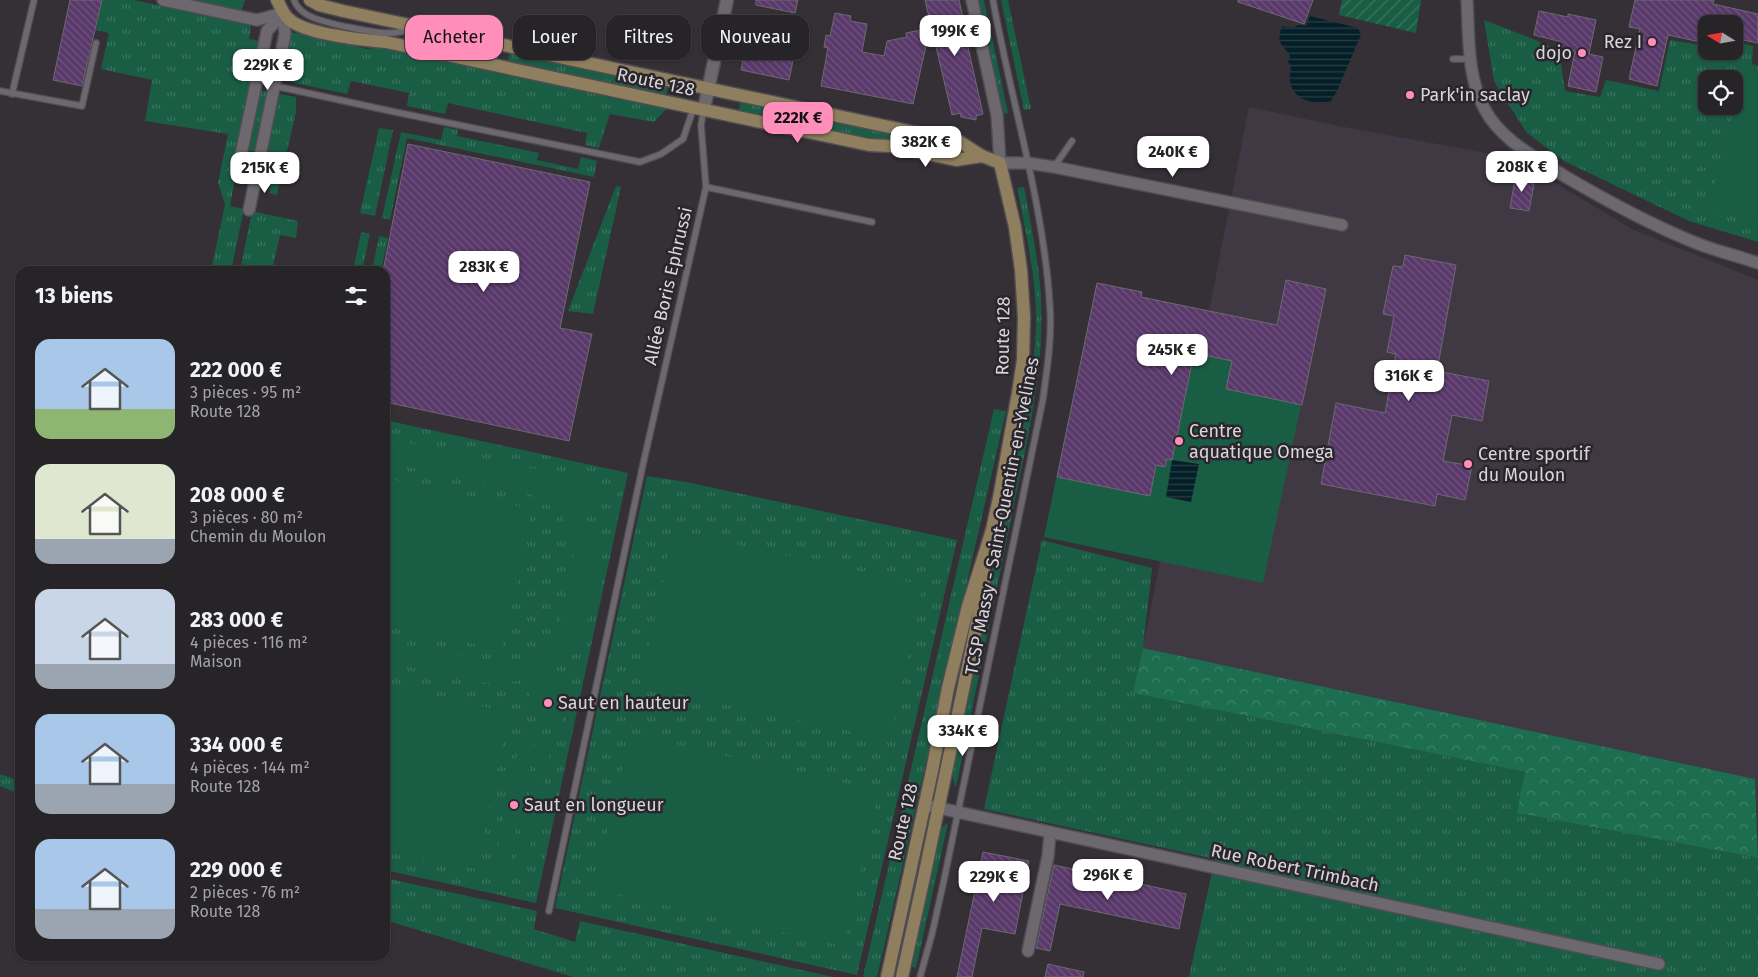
<!DOCTYPE html>
<html lang="fr">
<meta charset="utf-8">
<style>
:root{--surface:#272428;--page:#333034;--text:#f1f3f6;--muted:#a4a4a8;--line:#434145;--accent:#ff8eba}
body{margin:0;font-family:"Fira Sans",sans-serif;background:var(--page);color:var(--text);height:100vh;display:flex;flex-direction:column;font-size:19px;white-space:nowrap}
*{box-sizing:border-box;margin:0}
p{font-size:16px;color:var(--muted)}
.icon{flex:none;width:28px;height:28px;fill:none;stroke:currentColor;stroke-width:2;stroke-linecap:round;stroke-linejoin:round}
.map{position:relative;flex:1;overflow:hidden}
.side{position:absolute;left:15px;top:266px;width:375px;height:695px;display:flex;flex-direction:column;background:var(--surface);border-radius:15px;box-shadow:0 1px 4px #0004,0 0 0 1px var(--line)}
.side>*{flex:none}
.guide{position:absolute;left:405px;top:15px;width:475px;height:45px;display:flex;gap:10px}
.needle{width:32px;rotate:281deg}
.controls{position:absolute;left:1698px;top:15px;display:grid;gap:10px}
.controls a{display:grid;place-items:center;width:45px;height:45px;border-radius:10px;background:var(--surface);box-shadow:0 1px 4px #0004,0 0 0 1px var(--line);font-size:25px}
.price{position:absolute;translate:-50% -42px;padding:0 11px;border-radius:10px;background:#fff;color:#222;font-size:16px;line-height:32px;filter:drop-shadow(0 1px 2px #0008)}
.price::after{content:'';position:absolute;left:50%;top:30px;width:15px;height:11px;margin-left:-8px;background:inherit;clip-path:polygon(0 0,100% 0,50% 100%)}
.price.selected{background:var(--accent);color:#111}
ul{padding:0;list-style:none}
li{display:flex;align-items:center;gap:15px;height:125px;padding:0 20px}
li span{display:grid;place-items:center;flex:none;width:140px;height:100px;border-radius:15px;color:#555}
li>.icon{margin-inline-start:auto}
span .icon{width:60px;height:60px;fill:#fffc;stroke-width:1}
li b{font-size:21px}
h2{display:flex;justify-content:space-between;align-items:center;height:60px;padding:0 20px;font-size:21px}
.chip{padding:0 18px;border-radius:15px;background:var(--surface);box-shadow:0 1px 4px #0004,0 0 0 1px var(--line);font-size:18px;line-height:45px}
.chip.selected{background:var(--accent);color:#111}
.map>svg:first-child{display:block}
</style>
<div class="map">
<svg width="1758" height="977" viewBox="0 0 1758 977">
<defs>
<pattern id="grass-tufts" width="24" height="20" patternUnits="userSpaceOnUse" patternTransform="scale(1.25)"><rect width="24" height="20" fill="#1a5d45"/><path d="M3 7l-1-3M5 7V3M7 7l1-3M15 17l-1-3M17 17v-4M19 17l1-3" fill="none" stroke="#3b745f"/></pattern>
<pattern id="forest-crowns" width="20" height="18" patternUnits="userSpaceOnUse" patternTransform="scale(1.25)"><rect width="20" height="18" fill="#1d6e51"/><path d="M2 6a3 3 0 1 1 6 0M12 15a3 3 0 1 1 6 0" fill="none" stroke="#3d8269"/></pattern>
<pattern id="garden-furrows" width="10" height="10" patternUnits="userSpaceOnUse" patternTransform="scale(1.25)"><rect width="10" height="10" fill="#1a5d45"/><path d="M-1 1l2-2M0 10L10 0M9 11l2-2" fill="none" stroke="#3b745f"/></pattern>
<pattern id="water-rules" width="6" height="5" patternUnits="userSpaceOnUse" patternTransform="scale(1.25)"><rect width="6" height="5" fill="#051f28"/><path d="M0 2.5h6" fill="none" stroke="#293f47"/></pattern>
<pattern id="building-back-hatch" width="6" height="6" patternUnits="userSpaceOnUse" patternTransform="scale(1.25)"><rect width="6" height="6" fill="#59386a"/><path d="M-1 5l2 2M0 0l6 6M5-1l2 2" fill="none" stroke="#70547f"/></pattern>
</defs>
<rect width="100%" height="100%" fill="#343036"/>
<path fill="#403944" d="M1249 107 1339 126 1514 158 1632 229 1758 280V828L1755 779 1143 648Z"/>
<g fill="url(#grass-tufts)" fill-rule="evenodd">
<path d="M102 0H133L251 25 249 39 260 41 232 176 235 179 230 206 244 209 231 271H211L225 204 218 183 228 134 145 121 152 80 101 69 109 33 96 30Z"/>
<path d="M195 0H245L241 10Z"/>
<path d="M978 0H984L1008 113 1002 114Z"/>
<path d="M1001 0H1008L1031 109 1024 110Z"/>
<path d="M1484 20 1538 41 1559 51 1565 91 1600 97 1606 80 1659 91 1670 40 1705 46 1706 44V51H1734V42L1753 46 1752 64 1758 66V242L1689 221 1564 161 1526 132 1494 81ZM1706 79H1734V106H1706Z"/>
<path d="M291 32 367 49 386 47 668 107 654 122 610 114 599 148 585 145 587 133 448 103 445 114 407 106 409 93 351 81 347 94 281 80Z"/>
<path d="M440 36 493 48 490 60 411 41Z"/>
<path d="M510 52 668 85 666 97 507 64Z"/>
<path d="M257 90 270 92 257 152 245 150Z"/>
<path d="M279 94 296 97V112L277 195 269 193 275 165 263 162Z"/>
<path d="M741 101 951 145 952 147 949 151 897 140 872 141 738 113Z"/>
<path d="M444 127 458 130 457 136 539 153 537 160 578 169 581 157 597 161 594 177 407 138 390 220 382 218 401 132 441 140Z"/>
<path d="M379 128 393 130 375 216 360 213Z"/>
<path d="M616 186 621 187 593 314 568 311Z"/>
<path d="M1024 187C1030 220 1037 252 1040 285 1045 341 1036 396 1025 451L956 787 953 780 952 768C969 684 985 600 1003 516 1016 453 1034 391 1036 326 1037 280 1026 234 1017 188Z"/>
<path d="M252 211 298 221 296 238 280 235 272 271H240Z"/>
<path d="M361 232 370 234 362 271H353Z"/>
<path d="M379 236 388 238 381 271H372Z"/>
<path d="M994 409 1006 411 878 973 876 977H863Z"/>
<path d="M385 420 628 473 536 903 385 870Z"/>
<path d="M647 476 686 482 957 540 857 975 555 908Z"/>
<path d="M1042 540 1152 568 1143 648 1134 693 1525 772 1518 813 1758 858V977H1189L1215 859 984 809Z"/>
<path d="M0 774 20 781V794L0 786Z"/>
<path d="M948 823 916 968 910 966 938 830Z"/>
<path d="M385 878 537 911 534 929 575 942 580 921 833 977H573L385 920Z"/>
</g>
<path fill="url(#forest-crowns)" d="M1143 648 1755 779 1758 858 1517 813 1525 772 1133 693Z"/>
<path fill="url(#garden-furrows)" d="M1342 0H1421L1416 33 1339 15Z"/>
<g fill="#1a5d45">
<path d="M1743 75 1758 79V220L1709 207Z"/>
<path d="M1286 280 1326 289 1263 583 1044 537 1097 283 1142 292V297L1277 325Z"/>
<path d="M385 438 603 483 598 511 581 509C587 518 592 529 595 540 608 585 589 635 555 664 543 675 521 681 505 683 488 685 469 679 452 676 430 671 407 666 385 661V640L497 663 521 660 540 651 557 635 576 544 570 528 558 512 544 500 521 491 385 462Z"/>
<path d="M385 478 532 509 502 650 385 625Z"/>
<path d="M674 531 923 585 890 740 640 686Z"/>
<path d="M573 669 559 737 532 713 534 704 528 702 531 688 537 689 539 680Z"/>
<path d="M385 686 509 712 477 869 385 850Z"/>
<path d="M630 734 879 791 843 946 595 889Z"/>
<path d="M521 735 536 738 506 874 493 871Z"/>
<path d="M539 751 550 753 526 865 515 862Z"/>
</g>
<g fill="url(#water-rules)">
<path d="M1310 16 1358 28 1361 35 1337 91 1331 101C1306 107 1284 94 1291 67L1288 62 1290 56C1281 42 1276 43 1282 26L1292 28 1299 25 1306 26Z"/>
<path d="M1172 460 1199 464 1191 502 1166 497Z"/>
</g>
<g fill="url(#building-back-hatch)" stroke="#6d696f">
<path d="M70 0H102L82 86 53 80Z"/>
<path d="M756 0H798L795 13 756 5Z"/>
<path d="M925 0H959L969 46 968 47 983 114 976 116V120L961 117 960 113 952 115Z"/>
<path d="M1238 0H1313L1304 24 1238 2Z"/>
<path d="M1635 0H1714L1713 4 1758 14V43L1734 38V24H1706L1705 43 1668 35 1657 86 1629 79 1640 29 1629 27Z"/>
<path d="M1539 11 1568 17V14L1596 20 1589 54 1603 57 1596 92 1568 86 1575 51 1561 49 1562 42 1534 35Z"/>
<path d="M835 13 851 16 850 21 867 24 862 52 884 56 887 41 907 37 906 33 930 28 913 104 821 86 828 48 824 47 826 35 830 36Z"/>
<path d="M749 30 797 41 789 80 741 70Z"/>
<path d="M408 144 590 182 560 328 592 334 569 441 385 402V271H383Z"/>
<path d="M1516 174 1532 177 1531 184H1534L1529 211 1510 208Z"/>
<path d="M1405 255 1456 265 1437 371 1489 381 1482 421 1452 415 1443 461 1472 466 1465 500 1437 494 1435 506 1321 484 1336 403 1385 413 1396 354 1387 352 1394 316 1383 314 1393 266 1403 267Z"/>
<path d="M1286 280 1326 289 1302 405 1226 389 1232 361 1194 353 1172 460 1167 459 1165 467 1156 465 1150 496 1057 477 1097 283 1142 292 1141 297 1277 325Z"/>
<path d="M983 852 1029 861 1015 934 982 928 972 977H957Z"/>
<path d="M1054 865 1186 894 1179 929 1060 904 1050 951 1036 948Z"/>
<path d="M1048 964 1084 972 1083 977H1045Z"/>
</g>
<g fill="none" stroke-linecap="round" stroke-linejoin="round">
<defs>
<g id="service">
<path d="M294 0C296 6 301 11 306 14 320 23 376 34 393 33 399 32 406 31 412 30"/>
<path d="M1453 59H1470"/>
<path d="M275 86 395 112 640 162 661 154 683 139 694 107"/>
<path d="M0 91 82 106 96 43"/>
<path d="M12 94 34 0"/>
<path d="M1054 167 1072 141"/>
<path d="M706 187 872 222"/>
<path d="M549 911 642 469 706 187 701 125 704 109"/>
<path d="M920 977 932 934 944 880 1043 399C1047 369 1052 338 1050 308 1044 203 1011 102 993 0"/>
</g>
<g id="minor">
<path d="M163 0 257 20 283 13"/>
<path d="M972 0 997 115 1000 163H1027L1054 167 1342 225"/>
<path d="M1467 0C1469 36 1467 76 1484 108 1500 139 1533 156 1561 174 1605 200 1649 224 1696 243 1716 251 1738 256 1758 263"/>
<path d="M256 173 238 169 267 31 283 13"/>
<path d="M249 210 285 34 283 13"/>
<path d="M925 805 1659 964"/>
<path d="M1028 951 1048 856 1050 833"/>
</g>
<path id="tertiary" d="M704 109 727 0"/>
<g id="secondary">
<path d="M277 0C281 7 283 15 290 20 306 34 364 40 386 42L869 145 890 146 956 160 982 156"/>
<path d="M310 0 319 5 343 11 960 142 982 156 1000 163 1015 227 1021 270 1024 317 1023 360 1018 393 999 498 992 530 968 606 948 688 932 771 887 977"/>
<path d="M902 977 924 877 977 623 985 574"/>
</g>
</defs>
<use href="#service" stroke="#504d52" stroke-width="8"/>
<use href="#minor" stroke="#504d52" stroke-width="14"/>
<use href="#tertiary" stroke="#504d52" stroke-width="15"/>
<use href="#secondary" stroke="#504d52" stroke-width="15"/>
<use href="#service" stroke="#6c686e" stroke-width="5.5"/>
<use href="#minor" stroke="#6c686e" stroke-width="11"/>
<use href="#tertiary" stroke="#6c686e" stroke-width="12"/>
<use href="#secondary" stroke="#8f7f5f" stroke-width="12"/>
</g>
<g fill="#ff8eba" stroke="#2a262c" stroke-width="2">
<circle cx="1652" cy="42" r="5"/>
<circle cx="1582" cy="53" r="5"/>
<circle cx="1410" cy="95" r="5"/>
<circle cx="1179" cy="441" r="5"/>
<circle cx="1468" cy="464" r="5"/>
<circle cx="548" cy="703" r="5"/>
<circle cx="514" cy="805" r="5"/>
</g>
<g text-anchor="middle" dominant-baseline="central" stroke-width="5" stroke-linejoin="round" paint-order="stroke">
<g font-size="18" fill="#d8d6da" stroke="#2a262c" text-anchor="start">
<text x="1642" y="42" text-anchor="end">Rez I</text>
<text x="1572" y="53" text-anchor="end">dojo</text>
<text x="1420" y="95">Park'in saclay</text>
<text x="1189" y="431">Centre<tspan x="1189" dy="21">aquatique Omega</tspan></text>
<text x="1478" y="454">Centre sportif<tspan x="1478" dy="21">du Moulon</tspan></text>
<text x="558" y="703">Saut en hauteur</text>
<text x="524" y="805">Saut en longueur</text>
</g>
<g font-size="18" fill="#d8d6da" stroke="#2a262c">
<text transform="translate(656 82) rotate(12)">Route 128</text>
<text transform="translate(668 286) rotate(-77)">Allée Boris Ephrussi</text>
<text transform="translate(1003 336) rotate(-89)">Route 128</text>
<text transform="translate(1002 516) rotate(-79)">TCSP Massy - Saint-Quentin-en-Yvelines</text>
<text transform="translate(903 822) rotate(-77)">Route 128</text>
<text transform="translate(1295 868) rotate(12)">Rue Robert Trimbach</text>
</g>
</g>
</svg>
<div class="controls">
<a><svg class="needle" viewBox="-14 -14 28 28"><path d="M0-13l5 13h-10z" fill="#e53935"/><path d="M0 13l5-13h-10z" fill="#a4a4a8"/></svg></a>
<a><svg class="icon" aria-label="locate" viewBox="0 0 24 24"><circle cx="12" cy="12" r="6"/><path d="M12 2v4M12 18v4M2 12h4M18 12h4"/></svg></a>
</div>
<b class="price" style="left:955px;top:57px">199K €</b>
<b class="price" style="left:268px;top:91px">229K €</b>
<b class="price selected" style="left:798px;top:144px">222K €</b>
<b class="price" style="left:926px;top:168px">382K €</b>
<b class="price" style="left:1173px;top:178px">240K €</b>
<b class="price" style="left:1522px;top:193px">208K €</b>
<b class="price" style="left:265px;top:194px">215K €</b>
<b class="price" style="left:484px;top:293px">283K €</b>
<b class="price" style="left:1172px;top:376px">245K €</b>
<b class="price" style="left:1409px;top:402px">316K €</b>
<b class="price" style="left:963px;top:757px">334K €</b>
<b class="price" style="left:1108px;top:901px">296K €</b>
<b class="price" style="left:994px;top:903px">229K €</b>
<div class="guide">
<a class="chip selected">Acheter</a>
<a class="chip">Louer</a>
<a class="chip">Filtres</a>
<a class="chip">Nouveau</a>
</div>
<section class="side">
<h2>13 biens<svg class="icon" aria-label="filters" viewBox="0 0 24 24"><path d="M4 7h16M4 17h16"/><circle cx="9" cy="7" r="2"/><circle cx="15" cy="17" r="2"/></svg></h2>
<ul>
<li><span style="background:linear-gradient(#a9c7e8 70%,#8fb573 0)"><svg class="icon" aria-label="home" viewBox="0 0 24 24"><path d="M3 11l9-7 9 7M6 9v11h12V9"/></svg></span><div><b>222 000 €</b><p>3 pièces · 95 m²</p><p>Route 128</p></div></li>
<li><span style="background:linear-gradient(#dfe7d0 75%,#9aa5b1 0)"><svg class="icon" aria-label="home" viewBox="0 0 24 24"><path d="M3 11l9-7 9 7M6 9v11h12V9"/></svg></span><div><b>208 000 €</b><p>3 pièces · 80 m²</p><p>Chemin du Moulon</p></div></li>
<li><span style="background:linear-gradient(#c9d6e8 75%,#9aa5b1 0)"><svg class="icon" aria-label="home" viewBox="0 0 24 24"><path d="M3 11l9-7 9 7M6 9v11h12V9"/></svg></span><div><b>283 000 €</b><p>4 pièces · 116 m²</p><p>Maison</p></div></li>
<li><span style="background:linear-gradient(#a9c7e8 70%,#9aa5b1 0)"><svg class="icon" aria-label="home" viewBox="0 0 24 24"><path d="M3 11l9-7 9 7M6 9v11h12V9"/></svg></span><div><b>334 000 €</b><p>4 pièces · 144 m²</p><p>Route 128</p></div></li>
<li><span style="background:linear-gradient(#a9c7e8 70%,#9aa5b1 0)"><svg class="icon" aria-label="home" viewBox="0 0 24 24"><path d="M3 11l9-7 9 7M6 9v11h12V9"/></svg></span><div><b>229 000 €</b><p>2 pièces · 76 m²</p><p>Route 128</p></div></li>
</ul>
</section>
</div>
